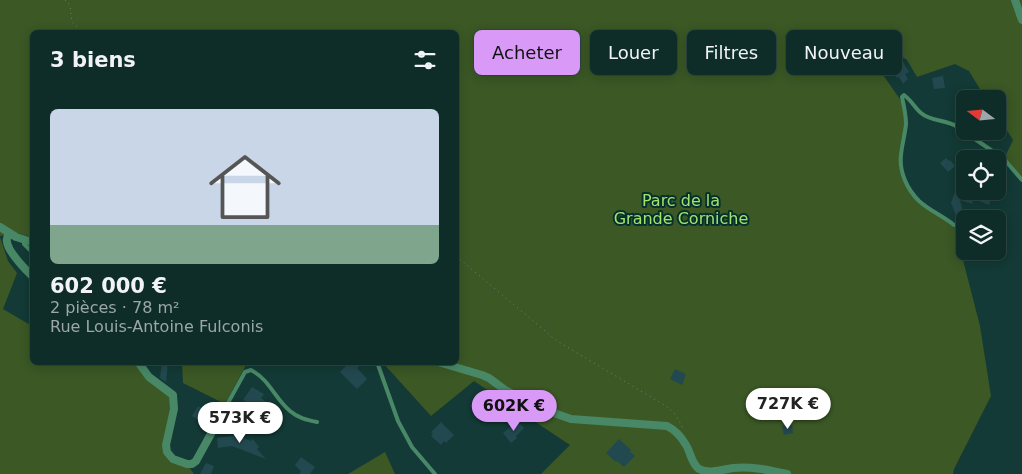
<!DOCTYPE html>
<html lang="fr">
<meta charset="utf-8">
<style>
:root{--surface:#0e2c28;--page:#173430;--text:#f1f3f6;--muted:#9ba7a8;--line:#2e4845;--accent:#d99af7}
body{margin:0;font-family:"DejaVu Sans",sans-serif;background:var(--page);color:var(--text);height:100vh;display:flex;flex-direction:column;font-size:19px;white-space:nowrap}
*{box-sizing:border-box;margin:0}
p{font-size:16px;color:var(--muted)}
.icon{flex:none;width:28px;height:28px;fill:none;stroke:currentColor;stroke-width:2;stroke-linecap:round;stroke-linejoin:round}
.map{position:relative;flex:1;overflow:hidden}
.details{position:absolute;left:30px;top:30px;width:429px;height:335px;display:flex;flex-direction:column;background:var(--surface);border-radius:8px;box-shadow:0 2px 12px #0003,0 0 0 1px var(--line)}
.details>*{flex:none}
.hud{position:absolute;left:474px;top:30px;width:472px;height:45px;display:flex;gap:10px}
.needle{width:32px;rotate:286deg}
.fabs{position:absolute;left:956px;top:90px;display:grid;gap:10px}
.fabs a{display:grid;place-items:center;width:50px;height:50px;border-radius:8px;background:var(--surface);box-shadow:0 2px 12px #0003,0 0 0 1px var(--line);font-size:25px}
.price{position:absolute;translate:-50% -42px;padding:0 11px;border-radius:18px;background:#fff;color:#222;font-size:16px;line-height:32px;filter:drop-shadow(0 1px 2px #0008)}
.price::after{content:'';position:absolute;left:50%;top:30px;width:15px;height:11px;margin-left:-8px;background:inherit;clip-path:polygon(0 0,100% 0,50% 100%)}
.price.current{background:var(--accent);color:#111}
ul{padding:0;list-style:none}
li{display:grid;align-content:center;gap:10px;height:265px;padding:0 20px}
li+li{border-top:1px solid var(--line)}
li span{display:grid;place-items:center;height:155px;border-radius:8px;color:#555}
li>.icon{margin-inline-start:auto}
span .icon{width:90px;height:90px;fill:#fffc;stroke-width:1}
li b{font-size:21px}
h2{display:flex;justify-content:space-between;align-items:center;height:60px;padding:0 20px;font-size:21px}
.chip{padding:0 18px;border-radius:8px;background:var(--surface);box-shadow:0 2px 12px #0003,0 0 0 1px var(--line);font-size:18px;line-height:45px}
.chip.current{background:var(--accent);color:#111}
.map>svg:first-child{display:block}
</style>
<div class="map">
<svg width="1022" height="474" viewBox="0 0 1022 474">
<rect width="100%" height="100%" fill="#133a36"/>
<g fill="#3b5825">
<path d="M0 0H1022V180L1004 159 1013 140 998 116V99H986L969 71 955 64 917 77 907 60 883 44 872 59 904 105 906 123 903 144 902 172 908 186 918 200 954 225 980 326 991 396 954 469 953 474H541L570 445 474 381 431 416 383 363 456 362V32H32V237L16 233 0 236Z"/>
<path d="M0 237 8 261 17 273 3 309 32 326V362L140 363V366L173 395 167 451 187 464 194 474H0Z"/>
<path d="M182 363V362L252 363 246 365 225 404 183 383Z"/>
<path d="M385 452 395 474H348Z"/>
</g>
<g fill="#234950">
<path d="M896 59 899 63 901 62 902 63 903 62 909 72 905 74 908 79 903 84 899 77 897 78 894 73 893 74 888 64Z"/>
<path d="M943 76 945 88 934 89 932 78Z"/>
<path d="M946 158 949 161 950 160 955 166 948 172 940 163Z"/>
<path d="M964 167H965V191H980L992 196 989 205 974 199 972 204 960 200 963 213 956 215 951 203Z"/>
<path d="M162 362H168L166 382 160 378Z"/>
<path d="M354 363 359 367 357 368 367 379 357 389 340 372 348 364 350 366Z"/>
<path d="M675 369 686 374 682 385 670 379Z"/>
<path d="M252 387 264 394 261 398 273 407 267 416 243 400Z"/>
<path d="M198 406 211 413 206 422 203 420 202 422 192 416Z"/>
<path d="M518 421 524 428 516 436 517 438 511 443 503 433Z"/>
<path d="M441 422 454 435 446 443 444 441 441 445 431 436 433 434 431 432Z"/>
<path d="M792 425 793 433 784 435 782 427V426Z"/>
<path d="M235 432 243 438 251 441 253 439 259 447 257 449 266 459 232 446 218 448 217 438 233 436Z"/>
<path d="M619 439 631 450 630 452 635 456 624 467 617 461 616 462 606 453Z"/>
<path d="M301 457 315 467 310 474H299L301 471 295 465Z"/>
<path d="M206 463 214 466 211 474H200Z"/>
</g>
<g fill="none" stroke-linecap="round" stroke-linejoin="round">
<g stroke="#668481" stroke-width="1" stroke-dasharray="1 4" stroke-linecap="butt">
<path d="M65 0 70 5 72 22 83 32"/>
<path d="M456 256 557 341 666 406 675 414 683 428"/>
</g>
<g stroke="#488866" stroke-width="4">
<path d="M954 225C943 216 930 211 919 201 907 189 899 172 901 155 902 145 905 134 906 124 906 115 904 106 902 97L904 95C912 101 915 108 921 113 930 121 946 120 956 126L1004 159 1022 180"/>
<path d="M24 240V244L32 252"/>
<path d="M377 362 398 421 412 447 435 474"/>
<path d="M223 412 245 372 251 370C270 380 275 399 290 411 298 418 307 420 317 422"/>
</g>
<g stroke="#488866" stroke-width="8">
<path d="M1015 0 1022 20"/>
<path d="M0 227 16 237 32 242"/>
<path d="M9 234C7 237 6 238 7 242 8 251 25 269 32 276"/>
<path d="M138 362 149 377 173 395 174 409 166 445 167 452 173 459 187 464H192L196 461 223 412"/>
<path d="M438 362 482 375 489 378 505 390 519 397 554 413 571 419 667 426C675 430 682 438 686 445 691 453 691 463 699 469 709 474 721 470 733 468 750 466 769 470 787 474"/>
</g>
</g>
<g text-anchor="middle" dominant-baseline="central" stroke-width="4" stroke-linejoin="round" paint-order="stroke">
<g font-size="16" fill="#a2e170" stroke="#06302c">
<text x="681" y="200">Parc de la<tspan x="681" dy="18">Grande Corniche</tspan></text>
</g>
</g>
</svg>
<div class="fabs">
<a><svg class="needle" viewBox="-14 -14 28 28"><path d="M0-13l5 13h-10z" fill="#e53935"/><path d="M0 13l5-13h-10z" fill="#9ba7a8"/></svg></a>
<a><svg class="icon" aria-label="locate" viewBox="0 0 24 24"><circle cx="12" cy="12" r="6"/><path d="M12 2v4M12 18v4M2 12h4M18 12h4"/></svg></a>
<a><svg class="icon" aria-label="layers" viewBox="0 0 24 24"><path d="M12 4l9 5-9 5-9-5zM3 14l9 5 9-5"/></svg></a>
</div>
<b class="price" style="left:788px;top:430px">727K €</b>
<b class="price current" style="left:514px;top:432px">602K €</b>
<b class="price" style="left:240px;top:444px">573K €</b>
<div class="hud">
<a class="chip current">Acheter</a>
<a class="chip">Louer</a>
<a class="chip">Filtres</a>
<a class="chip">Nouveau</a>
</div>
<section class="details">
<h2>3 biens<svg class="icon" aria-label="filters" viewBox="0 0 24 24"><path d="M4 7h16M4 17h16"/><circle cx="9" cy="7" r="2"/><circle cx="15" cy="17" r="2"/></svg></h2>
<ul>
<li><span style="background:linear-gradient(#c9d6e8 75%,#7fa58c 0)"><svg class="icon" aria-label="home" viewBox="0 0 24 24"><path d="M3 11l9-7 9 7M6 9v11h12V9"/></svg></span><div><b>602 000 €</b><p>2 pièces · 78 m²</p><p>Rue Louis-Antoine Fulconis</p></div></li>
</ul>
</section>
</div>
